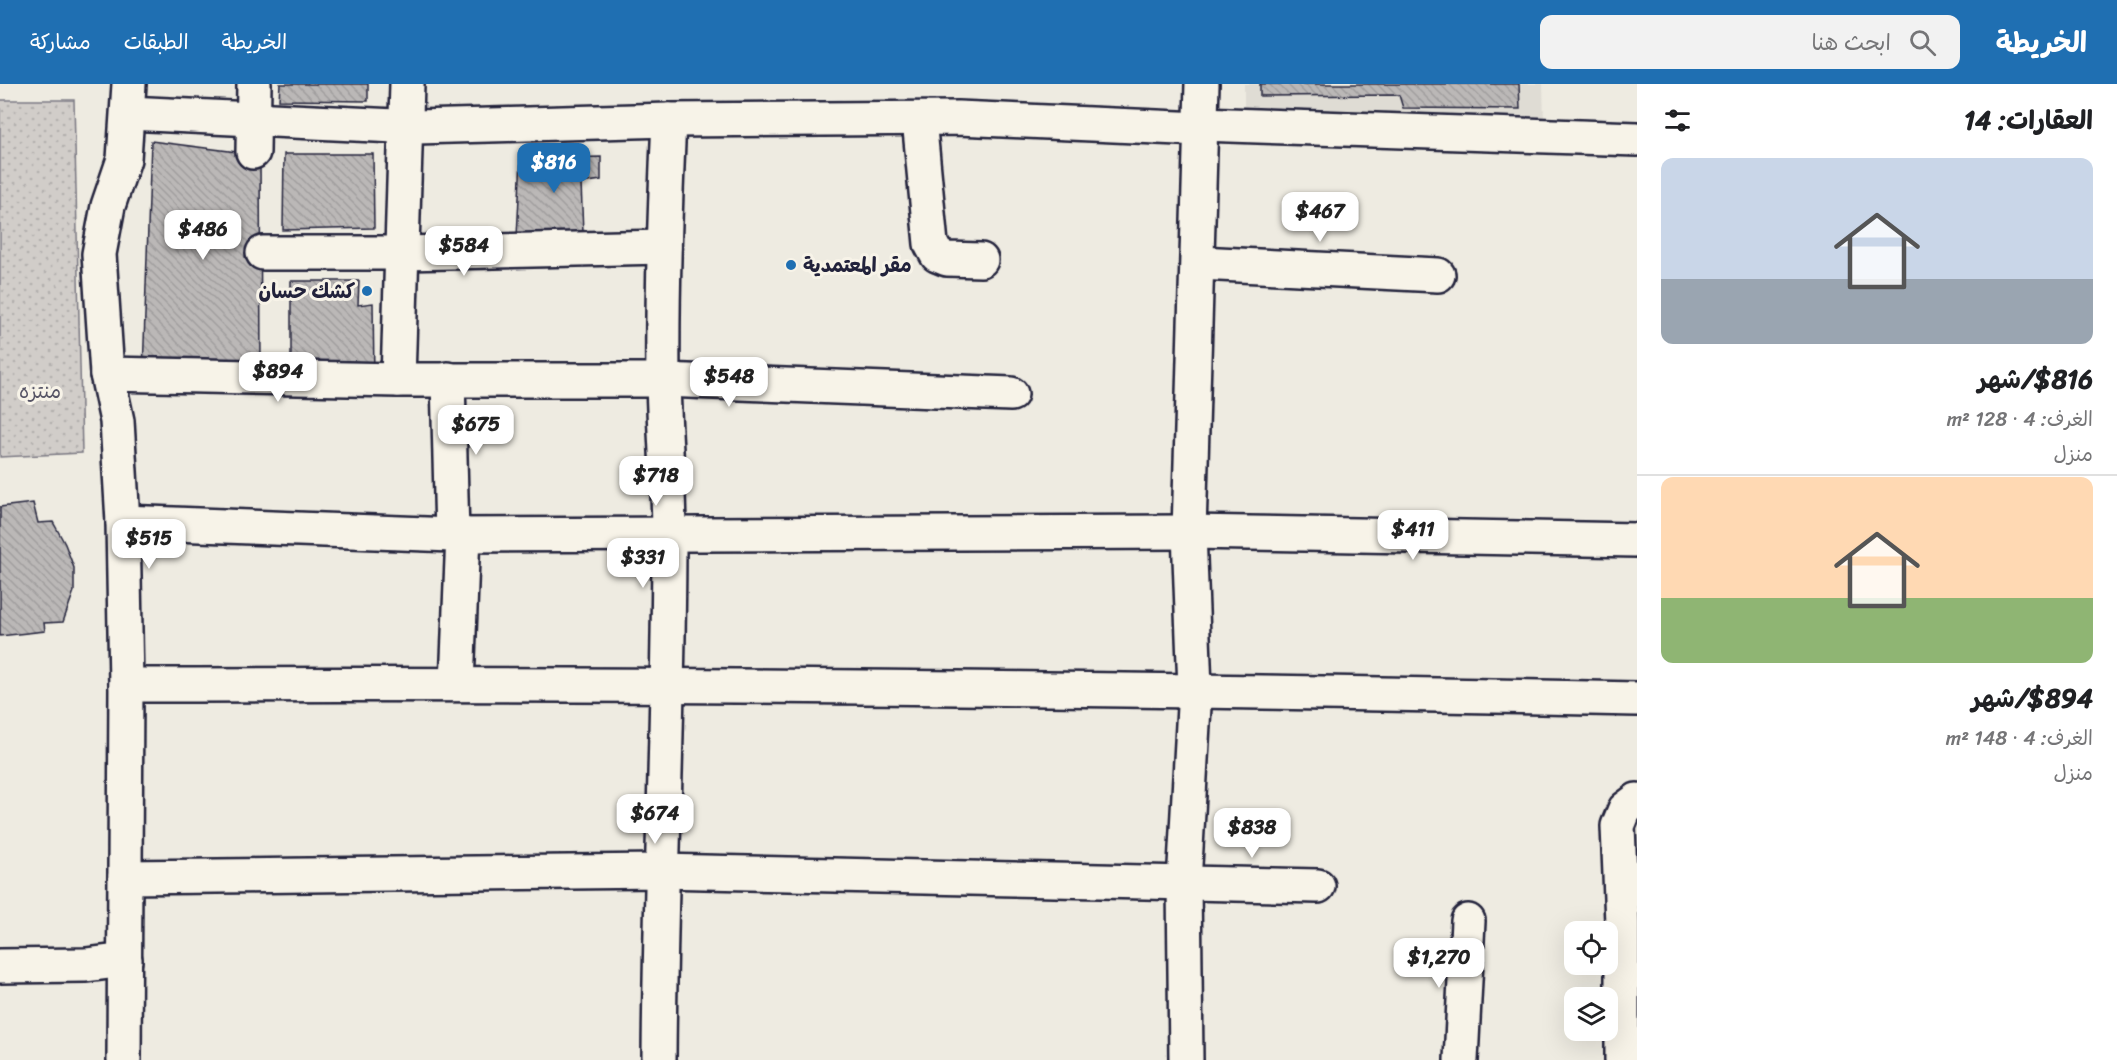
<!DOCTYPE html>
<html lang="ar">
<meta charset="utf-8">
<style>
:root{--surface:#fff;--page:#f2f2f2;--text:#202124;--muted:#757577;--line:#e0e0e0;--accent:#1f6fb2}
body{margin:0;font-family:Sriracha,"Playpen Sans Arabic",sans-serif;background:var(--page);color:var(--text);direction:rtl;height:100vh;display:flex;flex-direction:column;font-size:22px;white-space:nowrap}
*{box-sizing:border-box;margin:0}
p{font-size:20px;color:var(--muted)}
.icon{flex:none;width:33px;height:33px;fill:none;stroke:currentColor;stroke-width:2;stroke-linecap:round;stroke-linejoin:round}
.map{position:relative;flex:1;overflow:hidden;direction:ltr}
.side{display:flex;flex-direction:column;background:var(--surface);width:480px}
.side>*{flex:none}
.tools{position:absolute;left:1564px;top:837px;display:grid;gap:12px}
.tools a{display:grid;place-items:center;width:54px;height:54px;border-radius:12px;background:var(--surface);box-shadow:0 6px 24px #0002;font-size:30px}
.price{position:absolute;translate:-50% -51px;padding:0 14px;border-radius:12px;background:#fff;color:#222;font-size:20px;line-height:39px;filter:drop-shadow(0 2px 3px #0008)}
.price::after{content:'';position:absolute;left:50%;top:36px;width:18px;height:14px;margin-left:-9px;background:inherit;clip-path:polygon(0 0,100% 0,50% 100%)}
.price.on{background:var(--accent);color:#fff}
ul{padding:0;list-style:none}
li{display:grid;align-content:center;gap:12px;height:318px;padding:0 24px}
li+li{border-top:2px solid var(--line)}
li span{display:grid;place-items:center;height:186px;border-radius:12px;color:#555}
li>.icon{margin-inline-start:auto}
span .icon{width:108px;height:108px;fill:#fffc;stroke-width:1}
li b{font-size:26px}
h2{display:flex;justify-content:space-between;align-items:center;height:72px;padding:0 24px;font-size:26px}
header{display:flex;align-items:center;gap:36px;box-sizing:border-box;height:84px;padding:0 30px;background:var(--accent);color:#fff}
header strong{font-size:28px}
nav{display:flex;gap:33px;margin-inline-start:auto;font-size:21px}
.search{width:420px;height:54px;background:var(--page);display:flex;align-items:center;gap:15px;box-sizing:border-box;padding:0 21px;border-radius:12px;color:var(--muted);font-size:22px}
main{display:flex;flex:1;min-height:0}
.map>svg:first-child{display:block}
</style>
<header>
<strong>الخريطة</strong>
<div class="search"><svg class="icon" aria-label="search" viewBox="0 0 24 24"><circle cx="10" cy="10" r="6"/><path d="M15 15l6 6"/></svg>ابحث هنا</div>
<nav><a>الخريطة</a><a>الطبقات</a><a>مشاركة</a></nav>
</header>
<main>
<section class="side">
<h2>العقارات: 14<svg class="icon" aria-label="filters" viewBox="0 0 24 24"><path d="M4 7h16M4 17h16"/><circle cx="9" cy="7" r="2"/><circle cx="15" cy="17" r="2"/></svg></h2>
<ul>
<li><span style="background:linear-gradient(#c9d6e8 65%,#9aa5b1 0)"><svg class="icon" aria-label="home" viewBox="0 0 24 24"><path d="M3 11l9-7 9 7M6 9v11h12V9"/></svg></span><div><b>$816/شهر</b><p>الغرف: 4 · 128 m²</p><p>منزل</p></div></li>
<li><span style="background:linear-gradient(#ffd9b3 65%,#8fb573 0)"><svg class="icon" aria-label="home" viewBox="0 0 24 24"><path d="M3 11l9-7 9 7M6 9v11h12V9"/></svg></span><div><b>$894/شهر</b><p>الغرف: 4 · 148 m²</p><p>منزل</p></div></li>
</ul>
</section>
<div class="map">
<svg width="1637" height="976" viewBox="0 0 1637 976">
<defs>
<pattern id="grass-dots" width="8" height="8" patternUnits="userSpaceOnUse" patternTransform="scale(1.5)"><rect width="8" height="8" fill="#d1cdc9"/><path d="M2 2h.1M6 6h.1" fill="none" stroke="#b3b0ae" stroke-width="1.8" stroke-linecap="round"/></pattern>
<pattern id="building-back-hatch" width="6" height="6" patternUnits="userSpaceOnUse" patternTransform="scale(1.5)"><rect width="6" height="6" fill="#bbb8b7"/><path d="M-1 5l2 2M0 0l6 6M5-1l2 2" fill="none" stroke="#a09e9e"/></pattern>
</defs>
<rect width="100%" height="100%" fill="#eeebe1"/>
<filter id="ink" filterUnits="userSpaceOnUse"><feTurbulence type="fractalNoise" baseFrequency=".0167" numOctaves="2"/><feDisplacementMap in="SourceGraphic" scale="12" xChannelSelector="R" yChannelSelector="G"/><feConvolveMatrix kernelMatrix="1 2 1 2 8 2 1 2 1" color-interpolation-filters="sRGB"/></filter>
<g filter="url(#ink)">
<path fill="#dfdcd4" d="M1244 0H1543L1544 39 1244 38Z"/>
<path fill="url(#grass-dots)" stroke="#7a7882" stroke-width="1.5" d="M0 16H74L82 369 0 373Z"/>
<g fill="url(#building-back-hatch)" stroke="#22223b" stroke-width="1.5">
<path d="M280 0H368V17L279 16Z"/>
<path d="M1260 0H1519L1520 25 1403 24 1399 11 1260 12Z"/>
<path d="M151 57 260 71 261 288H143Z"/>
<path d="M284 70H373L374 144 283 146Z"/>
<path d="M601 73V96L581 99 583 149 517 152 521 75Z"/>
<path d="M291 197H359L358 221 373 219 374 292 291 293Z"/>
<path d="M33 419 38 439 53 438 65 460 74 484V507L63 538 44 539 45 547 0 552V423Z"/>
</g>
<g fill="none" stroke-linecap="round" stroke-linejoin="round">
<defs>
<g id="minor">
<path d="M128 29 416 43 669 36 958 34 1201 45"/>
<path d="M919 35 931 160 937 171 947 175 981 176"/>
<path d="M1201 40 1637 55"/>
<path d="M253 68 254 0"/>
<path d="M263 169H404L664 163"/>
<path d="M1199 179 1438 191"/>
<path d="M107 290 398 296H663L1011 310"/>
<path d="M448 295 452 451"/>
<path d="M398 296 407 0"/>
<path d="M123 438 452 451 1189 448 1637 456"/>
<path d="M457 600 463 450"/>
<path d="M126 601C630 599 1133 604 1637 615"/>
<path d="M125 793 660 787 1318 802"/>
<path d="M0 882 86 881 125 876"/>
<path d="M124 976 126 601 123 438 117 337 107 290 99 170 108 122 124 75 129 0"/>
<path d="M659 976C660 801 669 626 669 452 669 400 664 348 663 296 662 209 665 122 669 36"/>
<path d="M1186 976 1184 799 1195 605 1189 448 1202 0"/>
<path d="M1461 976 1468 837"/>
<path d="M1622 976V839L1618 742 1625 725 1637 716"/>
</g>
</defs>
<use href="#minor" stroke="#22223b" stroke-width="38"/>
<use href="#minor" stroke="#f7f3e8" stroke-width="33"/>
</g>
</g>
<g fill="#1f6fb2" stroke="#f7f3e8" stroke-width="2">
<circle cx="791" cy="181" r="6"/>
<circle cx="367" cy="207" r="6"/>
</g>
<g text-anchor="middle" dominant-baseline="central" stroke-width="6" stroke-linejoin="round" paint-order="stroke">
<g font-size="20" font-weight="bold" fill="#22223b" stroke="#f7f3e8" text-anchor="start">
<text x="803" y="181">مقر المعتمدية</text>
<text x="355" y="207" text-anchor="end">كشك حسان</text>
</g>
<g font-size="20" fill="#575566" stroke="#f7f3e8">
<text x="40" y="307">منتزه</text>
</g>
</g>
</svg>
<div class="tools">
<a><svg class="icon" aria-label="locate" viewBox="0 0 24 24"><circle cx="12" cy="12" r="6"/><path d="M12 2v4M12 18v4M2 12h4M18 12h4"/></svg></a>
<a><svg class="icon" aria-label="layers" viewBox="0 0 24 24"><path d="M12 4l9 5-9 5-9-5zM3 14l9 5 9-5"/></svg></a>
</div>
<b class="price on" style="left:554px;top:110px">$816</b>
<b class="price" style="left:1320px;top:159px">$467</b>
<b class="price" style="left:203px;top:177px">$486</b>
<b class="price" style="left:464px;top:193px">$584</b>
<b class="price" style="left:278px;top:319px">$894</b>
<b class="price" style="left:729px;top:324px">$548</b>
<b class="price" style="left:476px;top:372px">$675</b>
<b class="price" style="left:656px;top:423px">$718</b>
<b class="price" style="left:1413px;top:477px">$411</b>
<b class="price" style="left:149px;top:486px">$515</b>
<b class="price" style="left:643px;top:505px">$331</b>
<b class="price" style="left:655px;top:761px">$674</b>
<b class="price" style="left:1252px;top:775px">$838</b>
<b class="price" style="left:1439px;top:905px">$1,270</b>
</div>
</main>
